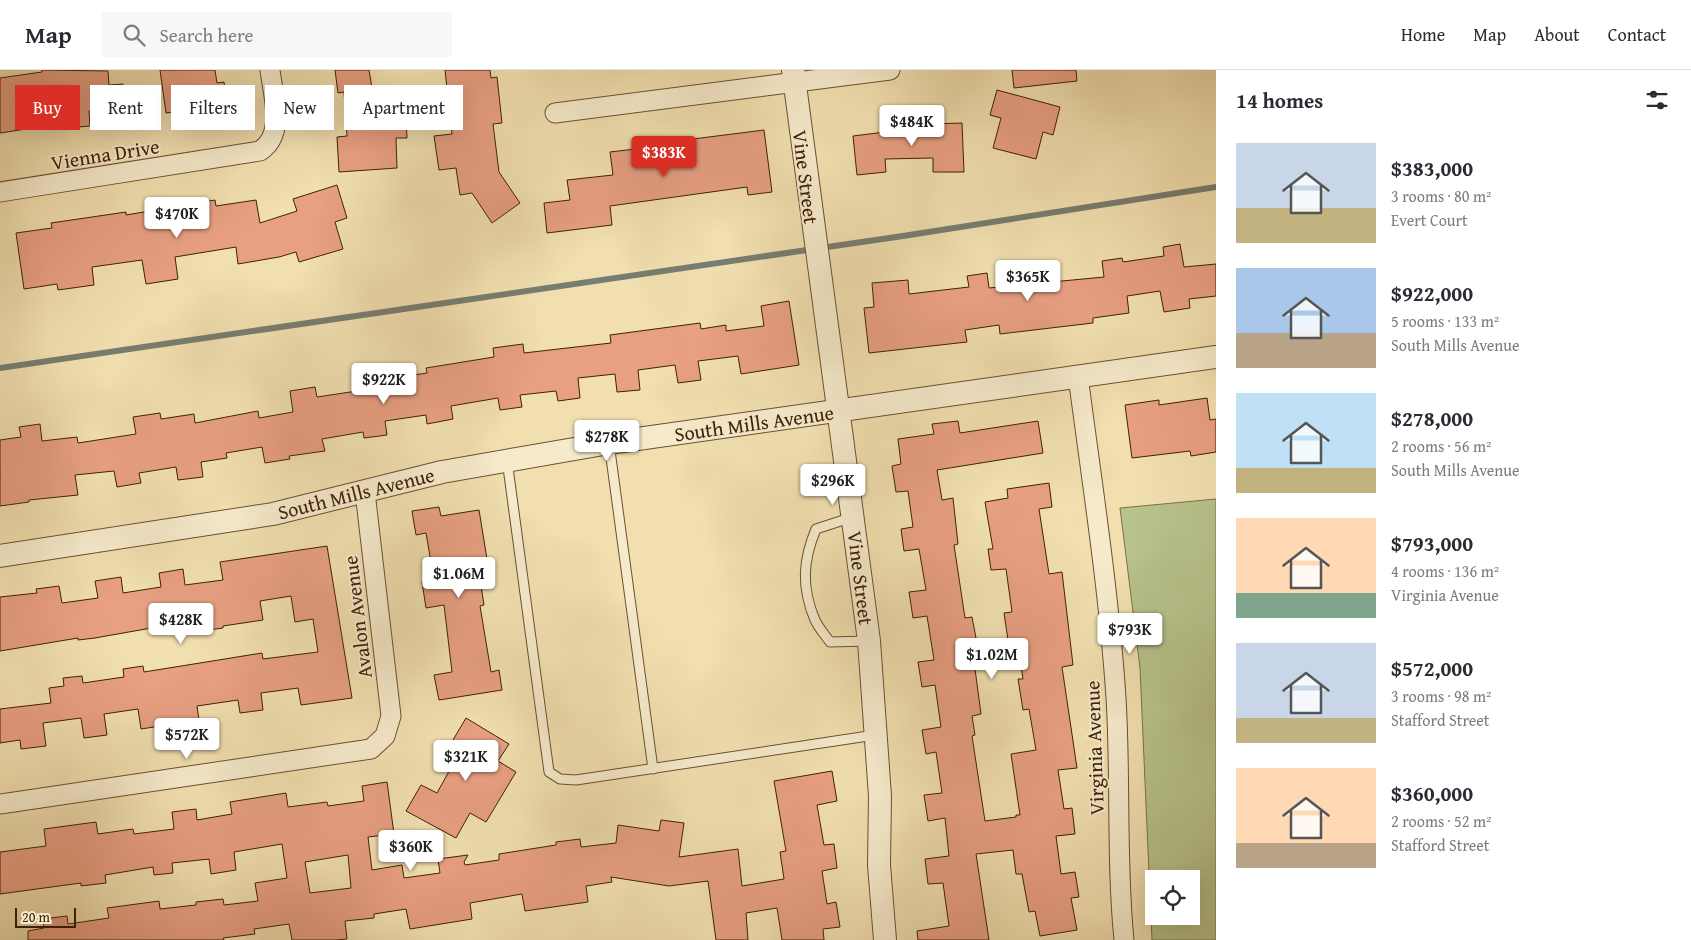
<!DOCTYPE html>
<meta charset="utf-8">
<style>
:root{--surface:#fff;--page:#f7f7f7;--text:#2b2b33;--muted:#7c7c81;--line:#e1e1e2;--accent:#d93025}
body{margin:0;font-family:"Gentium Book Plus",serif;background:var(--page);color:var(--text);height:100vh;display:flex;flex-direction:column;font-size:19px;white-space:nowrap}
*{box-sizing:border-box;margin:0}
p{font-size:16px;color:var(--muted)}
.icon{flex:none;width:28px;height:28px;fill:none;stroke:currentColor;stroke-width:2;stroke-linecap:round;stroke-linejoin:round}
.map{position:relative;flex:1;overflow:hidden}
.side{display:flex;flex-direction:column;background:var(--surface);width:475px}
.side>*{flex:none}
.top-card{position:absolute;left:15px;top:15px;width:475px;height:45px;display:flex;gap:10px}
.fabs{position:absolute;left:1145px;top:800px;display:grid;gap:10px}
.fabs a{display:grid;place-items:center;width:55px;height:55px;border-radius:0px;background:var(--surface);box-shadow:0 5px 20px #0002;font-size:25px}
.scale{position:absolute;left:15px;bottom:12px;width:61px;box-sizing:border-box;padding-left:5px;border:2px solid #3d2109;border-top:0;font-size:14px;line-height:18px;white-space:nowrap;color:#3d2109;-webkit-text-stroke:4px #f6eacb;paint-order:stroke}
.price{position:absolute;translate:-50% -42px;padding:0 11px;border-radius:5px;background:#fff;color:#222;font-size:16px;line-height:32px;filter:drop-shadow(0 1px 2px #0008)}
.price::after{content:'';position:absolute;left:50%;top:30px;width:15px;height:11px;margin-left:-8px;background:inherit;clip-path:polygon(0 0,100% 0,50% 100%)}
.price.selected{background:var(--accent);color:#fff}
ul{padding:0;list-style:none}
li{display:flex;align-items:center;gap:15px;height:125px;padding:0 20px}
li span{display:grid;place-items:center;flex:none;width:140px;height:100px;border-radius:0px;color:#555}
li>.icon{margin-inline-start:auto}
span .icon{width:60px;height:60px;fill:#fffc;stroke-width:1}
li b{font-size:21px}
h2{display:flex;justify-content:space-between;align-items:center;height:60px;padding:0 20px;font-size:21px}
.tag{padding:0 18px;border-radius:0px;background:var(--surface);box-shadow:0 5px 20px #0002;font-size:18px;line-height:45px}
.tag.selected{background:var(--accent);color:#fff}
header{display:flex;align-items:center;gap:30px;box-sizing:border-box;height:70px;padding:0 25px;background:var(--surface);border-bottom:1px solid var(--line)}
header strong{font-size:24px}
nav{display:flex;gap:28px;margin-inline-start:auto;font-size:18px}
.search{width:350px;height:45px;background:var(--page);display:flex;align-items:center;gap:12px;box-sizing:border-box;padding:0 18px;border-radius:0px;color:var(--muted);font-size:19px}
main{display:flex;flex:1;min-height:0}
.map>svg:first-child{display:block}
</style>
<header>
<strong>Map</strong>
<div class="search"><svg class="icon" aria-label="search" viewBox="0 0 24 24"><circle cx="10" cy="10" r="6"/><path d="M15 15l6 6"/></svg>Search here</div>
<nav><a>Home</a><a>Map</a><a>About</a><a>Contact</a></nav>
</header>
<main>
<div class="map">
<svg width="1216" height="870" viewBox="0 0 1216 870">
<rect width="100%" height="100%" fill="#f1dfaf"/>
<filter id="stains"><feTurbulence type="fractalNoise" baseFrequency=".004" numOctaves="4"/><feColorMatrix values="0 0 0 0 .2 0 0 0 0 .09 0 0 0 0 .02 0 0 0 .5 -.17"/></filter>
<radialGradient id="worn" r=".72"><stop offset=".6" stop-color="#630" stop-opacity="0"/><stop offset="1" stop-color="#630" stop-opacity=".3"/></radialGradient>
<path fill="#b7c28c" stroke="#7a724a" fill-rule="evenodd" d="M1216 429V870H1152L1140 598 1120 438ZM1154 809H1191V846H1154Z"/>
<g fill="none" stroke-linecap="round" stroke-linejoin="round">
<path stroke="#787d71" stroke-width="6" d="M0 298 903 166 1216 117"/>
</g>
<g fill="#e89f82" stroke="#3d2109" fill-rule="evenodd">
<path d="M42 0 108 1 109 15 123 14 125 39 89 41 90 56 67 58 66 53 0 63V8L42 2Z"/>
<path d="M160 0H215L217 13 224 12 227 34 166 43Z"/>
<path d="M335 0H369L375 36 396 34 397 48 406 47 407 68H396L397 98 339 102 337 67 347 66 344 22 338 23Z"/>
<path d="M445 0H490L491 8 497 7 502 53 493 54 499 102 520 133 492 153 472 123 460 125 456 98 439 100 434 66 452 64Z"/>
<path d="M1012 0H1076L1077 11 1014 18Z"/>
<path d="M997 20 1060 37 1053 65 1043 62 1036 89 993 78 1001 48 990 45Z"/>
<path d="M962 53 964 102H933V88L885 89 886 102 857 105 853 66 901 60 900 55Z"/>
<path d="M764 60 772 122 748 125 747 117 610 136 612 155 547 163 544 133 570 130 567 110 613 105 610 82 694 72 693 69Z"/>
<path d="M337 115 347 148 335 152 343 179 299 192 296 182 279 187 238 194 236 177 175 187 178 209 146 214 142 190 92 197 94 215 58 220 57 214 24 219 16 163 52 158 51 153 126 142V145L215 130 216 136 256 130 260 153 297 141 293 129Z"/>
<path d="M1180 174 1184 197 1216 194V226L1189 229 1190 238 1164 242 1160 221 1127 226 1129 243 1093 248V253L1000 264 999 255 965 260 967 272 869 283 864 238 874 237 872 213 908 210 909 224 969 217 967 206 987 203 989 218 1104 207 1102 191 1122 188 1123 192 1164 186 1163 177Z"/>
<path d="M789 231 799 295 741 304 738 286 698 291 701 310 678 313 675 295 638 300 640 320 617 322 615 304 578 308 580 328 558 331 556 321 520 325 522 337 500 340 498 328 451 336 453 349 427 354 426 345 385 351 387 365 364 368 363 362 322 369 325 381 289 386 290 389 265 393 262 377 226 383 227 388 201 392 203 407 178 410 176 397 139 403 141 413 117 417 114 401 75 405 78 425 29 430V432L0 436V370L21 367 19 357 40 354 42 371 77 367 78 373 136 364 133 347 160 343 161 349 194 344 195 353 258 341 259 348 293 342 290 321 315 317 317 327 357 321 354 305 378 301 380 310 427 303 426 298 494 287 493 278 523 274 524 283 541 281 611 273 610 265 700 253 701 259 726 255V261L764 256 761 236Z"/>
<path d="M1207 328 1210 350 1216 349V382L1191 386 1190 381 1132 388 1125 335 1159 330V335Z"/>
<path d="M958 351 960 363 1038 351 1043 383 937 400 942 430 953 428 958 474 954 475 965 548 972 547 976 568 971 569 981 644 972 646 975 665 972 666 985 751 1016 747V745H1020L1011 684 1036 680 1029 639 1023 640 1018 609H1023L1017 569 1008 570 1004 543 1012 542 1006 499 991 500 988 479H993L985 432 1008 428 1007 419 1049 413 1052 437 1039 439 1049 504 1062 502 1073 595 1062 597 1077 698 1058 700 1064 739 1072 738 1075 764 1056 766 1061 804 1075 802 1079 827 1071 828 1077 860 1040 866 1035 841 1029 842 1022 804H1016L1013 780 976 784 989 870H918L917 861 949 856 943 813 928 814 925 789 949 786 945 748 928 751 924 725 942 723 936 682 926 684 922 660 941 657 935 615 922 617 918 592 934 590 927 546 913 548 909 522 926 520 919 479 904 481 901 459 913 457 908 421 896 422 892 396 901 394 898 369 934 364 932 354Z"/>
<path d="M439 437 441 446 479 440 487 489 477 490 484 535 480 536 491 602 499 600 502 620 439 630 434 605 452 602 444 535 426 538 422 512 434 510 426 463 416 465 412 441Z"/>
<path d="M327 476 352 628 301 635 298 618 261 623 263 640 240 643 238 630 197 636 199 650 141 659 138 639 104 644 107 665 84 668 81 648 43 653 46 676 21 679 20 670 0 673V639L51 633 49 618 64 616 63 608 82 606 83 613 124 607 123 599 143 596 144 602 262 583 263 589 318 582 313 549 295 552 291 526 260 531 263 550 223 556V558L194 562 192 550 157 555V557L95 568 78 570V568L0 581V527L37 523 36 519 59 516 62 533 98 528 95 511 121 507 123 523 161 517 159 503 183 499 185 515 223 510 220 492Z"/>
<path d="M466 648 509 674 498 691 516 702 486 752 470 743 456 768 406 741 421 715 437 723 453 694 447 691 458 673 453 670Z"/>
<path d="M832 701 837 731 817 735 824 775 834 774 837 798 822 801 827 834 836 832 840 857 823 859 824 870H782L777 838 746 843 748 870H716L708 811 669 816 611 807 612 812 586 816 588 832 525 841 522 824 470 833 472 849 410 859 406 839 374 844V848L345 851 347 869 336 870H292L289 854 254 859 255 864 223 868 224 870H28V861L44 858 43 849 67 846 68 854 109 848 107 838 159 831 160 839 196 835V832L223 829 224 835 258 831 255 813 287 808 282 774 234 782 236 800 211 804 209 789 172 793 173 803 154 805 153 797 105 805 106 813 81 816V813L0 824V782L46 776 44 759 96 752 98 764 133 759 134 764 174 759 172 742 196 739 197 750 232 744 230 732 286 723 288 737 327 732 328 736 364 731 362 716 387 712 394 764 368 767 372 800 402 795 404 808 440 803 438 789 468 785 464 792 465 795 499 790V784L556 775V772L580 769 581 777 616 773 618 755 659 761 661 750 684 753 679 787 738 779 742 816 784 809 780 782 786 781 774 711ZM348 785 351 818 310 823 305 792Z"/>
</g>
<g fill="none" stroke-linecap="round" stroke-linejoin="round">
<defs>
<g id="service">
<path d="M609 373 653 699"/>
<path d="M507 390 549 702 560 709 576 710 875 665"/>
<path d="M853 447 816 459C803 490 801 517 815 550 818 557 825 565 830 572L869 571"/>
</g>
<g id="minor">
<path d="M555 43 890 0"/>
<path d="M0 122 260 81C286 64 273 26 270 0"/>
<path d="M1078 306C1092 413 1109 521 1116 628 1121 709 1116 790 1124 870"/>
<path d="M0 734 371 679 385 666 391 646 365 422"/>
</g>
<g id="tertiary">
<path d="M793 0 869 571 880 726 879 795 885 870"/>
<path d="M0 486 273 444 442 402 609 373 1216 287"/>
</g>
</defs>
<use href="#service" stroke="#6a5032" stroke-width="11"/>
<use href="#minor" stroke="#6a5032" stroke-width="21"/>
<use href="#tertiary" stroke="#6a5032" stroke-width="24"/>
<use href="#service" stroke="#f6eacb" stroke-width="9"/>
<use href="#minor" stroke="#f6eacb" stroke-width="19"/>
<use href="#tertiary" stroke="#f6eacb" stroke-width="22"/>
</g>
<g text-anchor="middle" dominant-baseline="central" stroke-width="4" stroke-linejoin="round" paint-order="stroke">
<g font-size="20" fill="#3d2109" stroke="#f6eacb">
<text transform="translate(105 84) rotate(-9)">Vienna Drive</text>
<text transform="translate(806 107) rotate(83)">Vine Street</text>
<text transform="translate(754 353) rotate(-8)">South Mills Avenue</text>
<text transform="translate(356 423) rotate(-14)">South Mills Avenue</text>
<text transform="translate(861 508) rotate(83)">Vine Street</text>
<text transform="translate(357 547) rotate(-97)">Avalon Avenue</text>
<text transform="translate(1094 678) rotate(-92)">Virginia Avenue</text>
</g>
</g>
<rect width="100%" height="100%" filter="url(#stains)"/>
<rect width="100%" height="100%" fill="url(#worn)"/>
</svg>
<div class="fabs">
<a><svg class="icon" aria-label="locate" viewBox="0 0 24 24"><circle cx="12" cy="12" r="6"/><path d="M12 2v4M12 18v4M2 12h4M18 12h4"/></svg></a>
</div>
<div class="scale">20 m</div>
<b class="price" style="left:912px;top:77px">$484K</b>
<b class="price selected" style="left:664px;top:108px">$383K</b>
<b class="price" style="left:177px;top:169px">$470K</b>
<b class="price" style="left:1028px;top:232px">$365K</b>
<b class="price" style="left:384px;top:335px">$922K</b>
<b class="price" style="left:607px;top:392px">$278K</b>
<b class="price" style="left:833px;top:436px">$296K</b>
<b class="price" style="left:459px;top:529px">$1.06M</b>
<b class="price" style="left:181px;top:575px">$428K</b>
<b class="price" style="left:1130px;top:585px">$793K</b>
<b class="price" style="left:992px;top:610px">$1.02M</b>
<b class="price" style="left:187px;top:690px">$572K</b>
<b class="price" style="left:466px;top:712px">$321K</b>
<b class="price" style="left:411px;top:802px">$360K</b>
<div class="top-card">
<a class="tag selected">Buy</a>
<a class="tag">Rent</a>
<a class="tag">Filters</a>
<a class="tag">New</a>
<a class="tag">Apartment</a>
</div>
</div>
<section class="side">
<h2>14 homes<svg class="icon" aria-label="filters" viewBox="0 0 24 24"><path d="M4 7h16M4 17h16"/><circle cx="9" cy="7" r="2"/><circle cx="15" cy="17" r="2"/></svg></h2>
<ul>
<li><span style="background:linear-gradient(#c9d6e8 65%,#c2b280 0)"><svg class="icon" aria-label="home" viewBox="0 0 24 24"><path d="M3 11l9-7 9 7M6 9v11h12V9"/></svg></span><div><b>$383,000</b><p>3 rooms · 80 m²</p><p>Evert Court</p></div></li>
<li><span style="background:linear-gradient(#a9c7e8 65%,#b9a48a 0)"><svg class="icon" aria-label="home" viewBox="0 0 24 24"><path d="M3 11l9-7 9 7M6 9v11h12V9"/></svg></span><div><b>$922,000</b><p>5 rooms · 133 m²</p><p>South Mills Avenue</p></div></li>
<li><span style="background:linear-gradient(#bfe0f5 75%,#c2b280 0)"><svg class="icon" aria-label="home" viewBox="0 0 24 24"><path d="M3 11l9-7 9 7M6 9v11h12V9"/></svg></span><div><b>$278,000</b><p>2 rooms · 56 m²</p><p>South Mills Avenue</p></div></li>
<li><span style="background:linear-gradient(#ffd9b3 75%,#7fa58c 0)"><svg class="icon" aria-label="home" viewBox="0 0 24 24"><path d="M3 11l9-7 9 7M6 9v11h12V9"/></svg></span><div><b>$793,000</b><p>4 rooms · 136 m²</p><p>Virginia Avenue</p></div></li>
<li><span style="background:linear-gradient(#c9d6e8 75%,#c2b280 0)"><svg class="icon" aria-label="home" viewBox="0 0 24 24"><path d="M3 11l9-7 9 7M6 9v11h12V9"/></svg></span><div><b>$572,000</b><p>3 rooms · 98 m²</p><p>Stafford Street</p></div></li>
<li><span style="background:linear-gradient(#ffd9b3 75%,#b9a48a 0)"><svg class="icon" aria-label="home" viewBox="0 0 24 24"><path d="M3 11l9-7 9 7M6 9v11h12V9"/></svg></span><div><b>$360,000</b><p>2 rooms · 52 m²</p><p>Stafford Street</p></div></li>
</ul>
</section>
</main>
